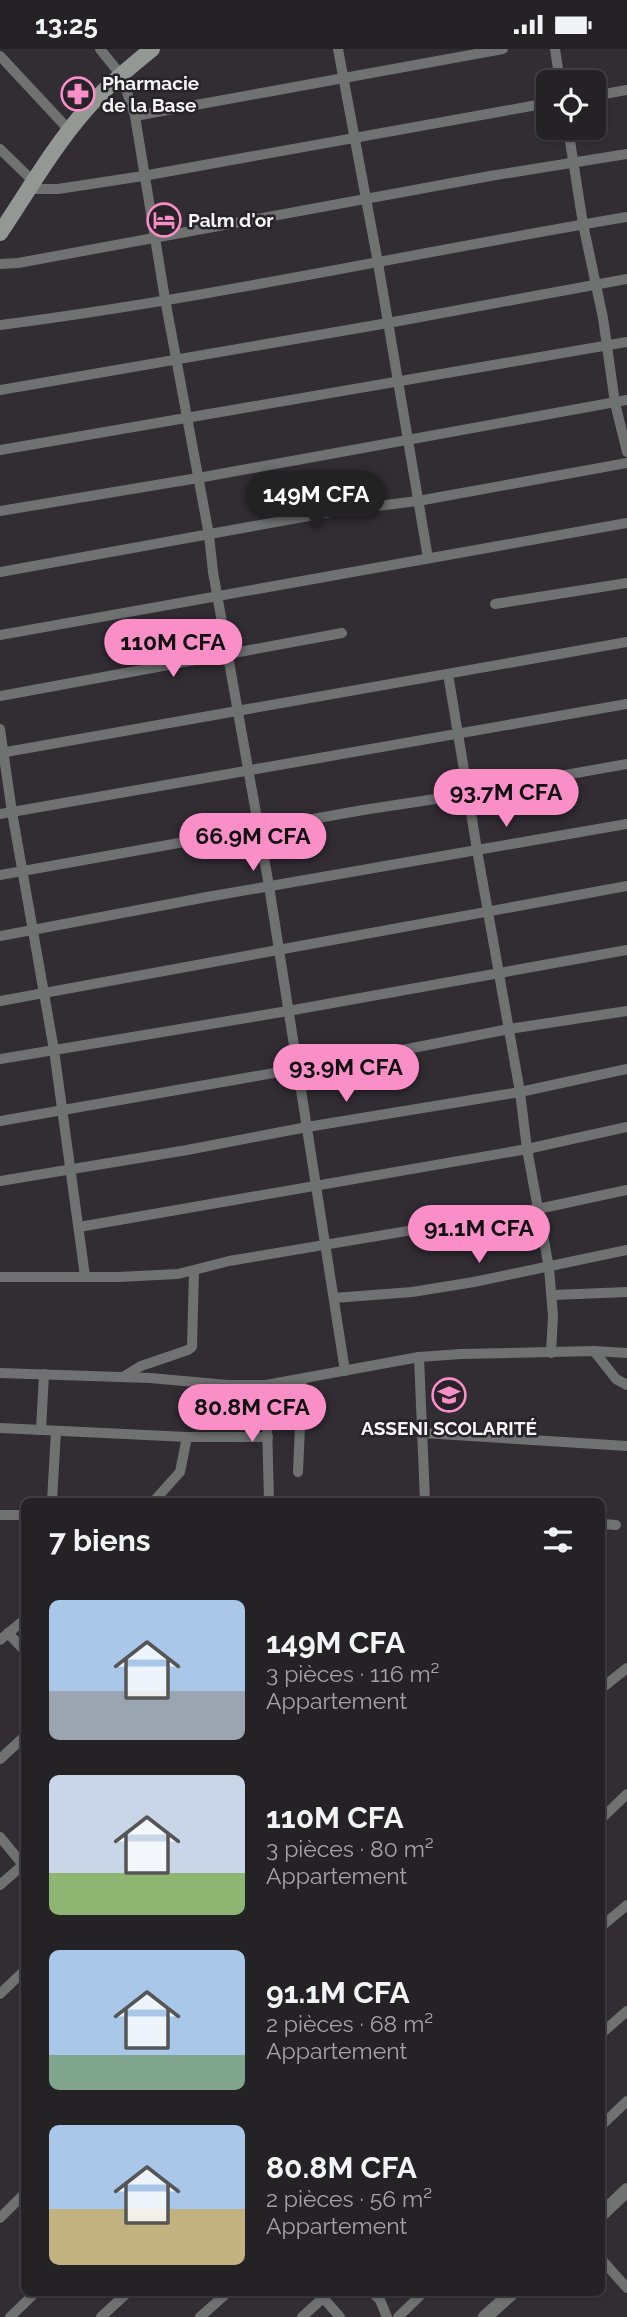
<!DOCTYPE html>
<html lang="fr">
<meta charset="utf-8">
<style>
:root{--surface:#252226;--page:#2d2a2e;--text:#f1f3f6;--muted:#a3a4a7;--line:#423f43;--accent:#fa8fc8}
body{margin:0;font-family:Raleway,sans-serif;background:var(--page);color:var(--text);height:100vh;display:flex;flex-direction:column;font-size:26px;white-space:nowrap}
*{box-sizing:border-box;margin:0}
p{font-size:23px;color:var(--muted)}
.icon{flex:none;width:38px;height:38px;fill:none;stroke:currentColor;stroke-width:2;stroke-linecap:round;stroke-linejoin:round}
.map{position:relative;flex:1;overflow:hidden}
.panel{position:absolute;left:21px;top:1449px;width:584px;height:798px;display:flex;flex-direction:column;background:var(--surface);border-radius:10px;box-shadow:0 2px 5px #0004,0 0 0 2px var(--line)}
.panel>*{flex:none}
.tools{position:absolute;left:536px;top:21px;display:grid;gap:14px}
.tools a{display:grid;place-items:center;width:70px;height:70px;border-radius:10px;background:var(--surface);box-shadow:0 2px 5px #0004,0 0 0 2px var(--line);font-size:35px}
.price{position:absolute;translate:-50% -60px;padding:0 16px;border-radius:24px;background:var(--accent);color:#111;font-size:23px;line-height:46px;filter:drop-shadow(0 2px 4px #0008)}
.price::after{content:'';position:absolute;left:50%;top:42px;width:21px;height:16px;margin-left:-10px;background:inherit;clip-path:polygon(0 0,100% 0,50% 100%)}
.price.on{background:#222;color:#fff}
ul{padding:0;list-style:none}
li{display:flex;align-items:center;gap:21px;height:175px;padding:0 28px}
li span{display:grid;place-items:center;flex:none;width:196px;height:140px;border-radius:10px;color:#555}
li>.icon{margin-inline-start:auto}
span .icon{width:84px;height:84px;fill:#fffc;stroke-width:1}
li b{font-size:30px}
h2{display:flex;justify-content:space-between;align-items:center;height:84px;padding:0 28px;font-size:30px}
.status{display:flex;justify-content:space-between;align-items:center;height:49px;padding:0 35px;background:var(--surface);direction:ltr}
.status svg{height:19px;fill:currentColor}
.map>svg:first-child{display:block}
</style>
<div class="status"><b>13:25</b><svg viewBox="0 0 49 12"><path d="M0 12V9h3v3zM5 12V6h3v6zM10 12V3h3v9zM15 12V0h3v12zM26 1h20v11H26zM47 4h2v5h-2z"/></svg></div>
<div class="map">
<svg width="627" height="2268" viewBox="0 0 627 2268">
<rect width="100%" height="100%" fill="#312d33"/>
<g fill="none" stroke-linecap="round" stroke-linejoin="round">
<g stroke="#6f7270" stroke-width="10">
<path d="M100 0 121 26 135 67 165 250 209 486 213 523 269 837 345 1322"/>
<path d="M338 0 378 214 428 509"/>
<path d="M555 0 560 33"/>
<path d="M0 7 70 82"/>
<path d="M593 47 627 41"/>
<path d="M135 67 503 0"/>
<path d="M568 79 583 175 603 269 615 354 627 403"/>
<path d="M0 100 34 133"/>
<path d="M30 140H58L143 127 548 54"/>
<path d="M0 215 18 214 490 127 627 105"/>
<path d="M0 276C210 249 418 203 627 168"/>
<path d="M0 341 388 274 627 230"/>
<path d="M0 401 627 293"/>
<path d="M0 462 198 429 627 351"/>
<path d="M0 523 337 462 418 452 627 414"/>
<path d="M495 555 627 534"/>
<path d="M0 586 627 474"/>
<path d="M0 647 342 584"/>
<path d="M0 680 12 763 54 1001 85 1227"/>
<path d="M0 704 627 593"/>
<path d="M0 765 627 655"/>
<path d="M0 826 363 761 468 745 448 625"/>
<path d="M0 887 207 848 477 801 468 745 503 737 627 715"/>
<path d="M0 952 627 837"/>
<path d="M0 1010 288 962 627 901"/>
<path d="M0 1072 377 1006 509 980 627 962"/>
<path d="M0 1132 187 1101 307 1078 520 1043 627 1020"/>
<path d="M79 1178 527 1100 627 1078"/>
<path d="M0 1228H118L178 1225 229 1212 538 1160 627 1141"/>
<path d="M553 1246 627 1243"/>
<path d="M334 1249 412 1243 474 1233 627 1201"/>
<path d="M594 1302 616 1330 627 1336"/>
<path d="M551 1304 553 1267 549 1219 527 1100 520 1043 477 801 627 775"/>
<path d="M419 1308 425 1452"/>
<path d="M0 1324 150 1329 228 1336H266L419 1308 461 1305 594 1302 627 1304"/>
<path d="M123 1328 141 1317 188 1301 192 1298 194 1222"/>
<path d="M266 1336 269 1452"/>
<path d="M0 1379 187 1388H268"/>
<path d="M41 1381 44 1325"/>
<path d="M423 1384 627 1397"/>
<path d="M298 1423 302 1331"/>
<path d="M52 1452 56 1382"/>
<path d="M154 1452 180 1423 187 1388"/>
<path d="M0 1466H24"/>
<path d="M602 1475 616 1476"/>
<path d="M8 1584 24 1601"/>
<path d="M0 1591 24 1571"/>
<path d="M602 1639 627 1619"/>
<path d="M0 1710 24 1688"/>
<path d="M602 1769 627 1745"/>
<path d="M0 1788 24 1817"/>
<path d="M0 1836 24 1815"/>
<path d="M602 1877 627 1856"/>
<path d="M0 1945 24 1922"/>
<path d="M602 1984 627 1962"/>
<path d="M602 2076 627 2052"/>
<path d="M0 2169 24 2145"/>
<path d="M602 2211 627 2239"/>
<path d="M319 2244 340 2268"/>
<path d="M373 2244 380 2251 387 2268"/>
<path d="M10 2268 35 2244"/>
<path d="M101 2268 127 2244"/>
<path d="M200 2268 227 2244"/>
<path d="M302 2268 323 2249"/>
<path d="M398 2268 423 2244"/>
</g>
<g stroke="#6f7270" stroke-width="14">
<path d="M602 2165 627 2141"/>
<path d="M485 2268 512 2244"/>
</g>
<path stroke="#939894" stroke-width="16" d="M0 184C27 144 52 100 84 63 104 39 128 20 152 0"/>
</g>
<defs>
<symbol id="pharmacy-ring" viewBox="-11 -11 22 22"><circle r="9.5" fill="#272329" stroke="#fa8fc8" stroke-width="1.5"/><path d="M-2-6h4v4h4v4h-4v4h-4v-4h-4v-4h4Z" fill="#fa8fc8"/></symbol>
<symbol id="hotel-ring" viewBox="-11 -11 22 22"><circle r="9.5" fill="#272329" stroke="#fa8fc8" stroke-width="1.5"/><path d="M-6-4.5h1.5V1H6V5H4.5V3h-9V5H-6ZM-4 0a1.8 1.8 0 1 1 3.6 0ZM.5 0V-2.5h3Q6-2.5 6 0Z" fill="#fa8fc8"/></symbol>
<symbol id="school-ring" viewBox="-11 -11 22 22"><circle r="9.5" fill="#272329" stroke="#fa8fc8" stroke-width="1.5"/><path d="M0-5L7-2L0 1L-7-2ZM-4 1L0 2.5L4 1V4Q0 6-4 4Z" fill="#fa8fc8"/></symbol>
</defs>
<g fill-rule="evenodd">
<use href="#pharmacy-ring" x="59" y="26" width="38" height="38"/>
<use href="#hotel-ring" x="145" y="152" width="38" height="38"/>
<use href="#school-ring" x="430" y="1327" width="38" height="38"/>
</g>
<g text-anchor="middle" dominant-baseline="central" stroke-width="5" stroke-linejoin="round" paint-order="stroke">
<g font-size="19" font-weight="bold" fill="#f6f4f7" stroke="#272329" text-anchor="start">
<text x="102" y="34">Pharmacie<tspan x="102" dy="22">de la Base</tspan></text>
<text x="188" y="171">Palm d'or</text>
<text x="449" y="1379" text-anchor="middle">ASSENI SCOLARITÉ</text>
</g>
</g>
</svg>
<div class="tools">
<a><svg class="icon" aria-label="locate" viewBox="0 0 24 24"><circle cx="12" cy="12" r="6"/><path d="M12 2v4M12 18v4M2 12h4M18 12h4"/></svg></a>
</div>
<b class="price on" style="left:316px;top:482px">149M CFA</b>
<b class="price" style="left:173px;top:630px">110M CFA</b>
<b class="price" style="left:506px;top:780px">93.7M CFA</b>
<b class="price" style="left:253px;top:824px">66.9M CFA</b>
<b class="price" style="left:346px;top:1055px">93.9M CFA</b>
<b class="price" style="left:479px;top:1216px">91.1M CFA</b>
<b class="price" style="left:252px;top:1395px">80.8M CFA</b>
<section class="panel">
<h2>7 biens<svg class="icon" aria-label="filters" viewBox="0 0 24 24"><path d="M4 7h16M4 17h16"/><circle cx="9" cy="7" r="2"/><circle cx="15" cy="17" r="2"/></svg></h2>
<ul>
<li><span style="background:linear-gradient(#a9c7e8 65%,#9aa5b1 0)"><svg class="icon" aria-label="home" viewBox="0 0 24 24"><path d="M3 11l9-7 9 7M6 9v11h12V9"/></svg></span><div><b>149M CFA</b><p>3 pièces · 116 m²</p><p>Appartement</p></div></li>
<li><span style="background:linear-gradient(#c9d6e8 70%,#8fb573 0)"><svg class="icon" aria-label="home" viewBox="0 0 24 24"><path d="M3 11l9-7 9 7M6 9v11h12V9"/></svg></span><div><b>110M CFA</b><p>3 pièces · 80 m²</p><p>Appartement</p></div></li>
<li><span style="background:linear-gradient(#a9c7e8 75%,#7fa58c 0)"><svg class="icon" aria-label="home" viewBox="0 0 24 24"><path d="M3 11l9-7 9 7M6 9v11h12V9"/></svg></span><div><b>91.1M CFA</b><p>2 pièces · 68 m²</p><p>Appartement</p></div></li>
<li><span style="background:linear-gradient(#a9c7e8 60%,#c2b280 0)"><svg class="icon" aria-label="home" viewBox="0 0 24 24"><path d="M3 11l9-7 9 7M6 9v11h12V9"/></svg></span><div><b>80.8M CFA</b><p>2 pièces · 56 m²</p><p>Appartement</p></div></li>
</ul>
</section>
</div>
